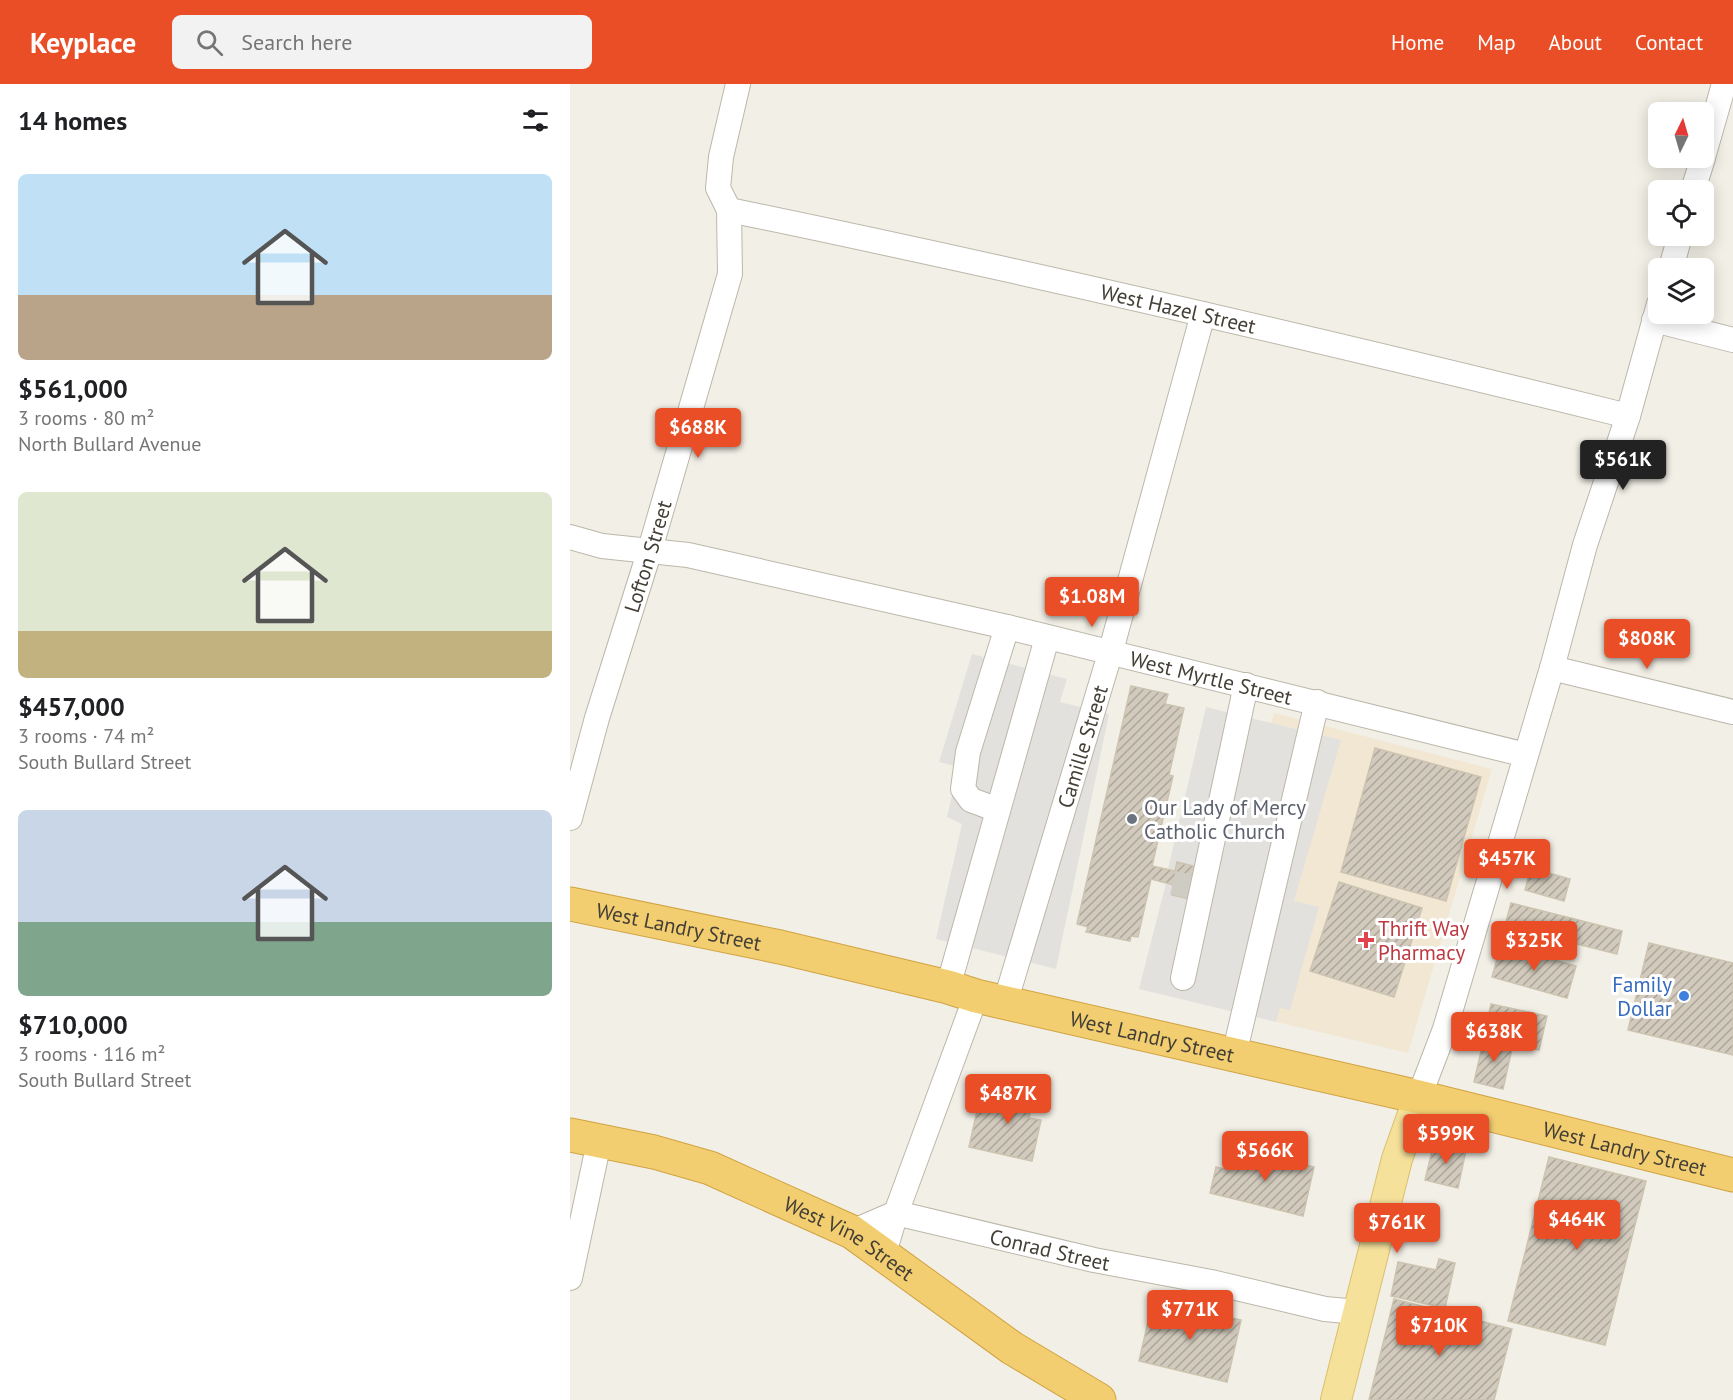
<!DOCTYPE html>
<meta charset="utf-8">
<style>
:root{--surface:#fff;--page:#f2f2f2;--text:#202124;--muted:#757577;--accent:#e94e26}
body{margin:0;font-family:"PT Sans",sans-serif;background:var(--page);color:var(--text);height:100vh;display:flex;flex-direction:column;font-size:22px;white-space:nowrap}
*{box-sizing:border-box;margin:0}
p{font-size:20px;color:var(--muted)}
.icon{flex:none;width:33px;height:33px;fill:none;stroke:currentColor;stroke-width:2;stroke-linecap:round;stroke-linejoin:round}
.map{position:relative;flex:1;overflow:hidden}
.side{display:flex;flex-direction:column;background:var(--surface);width:570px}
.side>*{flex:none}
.needle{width:39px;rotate:5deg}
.buttons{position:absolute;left:1078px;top:18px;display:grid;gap:12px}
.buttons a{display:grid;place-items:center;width:66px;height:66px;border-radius:9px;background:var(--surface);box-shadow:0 3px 15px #0003;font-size:30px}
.price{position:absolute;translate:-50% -51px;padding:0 14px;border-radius:6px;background:var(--accent);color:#fff;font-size:20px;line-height:39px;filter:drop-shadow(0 2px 3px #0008)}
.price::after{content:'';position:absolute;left:50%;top:36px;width:18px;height:14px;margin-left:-9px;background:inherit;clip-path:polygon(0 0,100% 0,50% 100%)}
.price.current{background:#222;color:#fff}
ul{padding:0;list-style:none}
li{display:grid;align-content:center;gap:12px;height:318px;padding:0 18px}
li span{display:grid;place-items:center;height:186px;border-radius:9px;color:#555}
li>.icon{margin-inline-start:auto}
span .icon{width:108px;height:108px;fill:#fffc;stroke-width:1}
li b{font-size:26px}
h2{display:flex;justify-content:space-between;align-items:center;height:72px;padding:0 18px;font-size:26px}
header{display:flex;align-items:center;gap:36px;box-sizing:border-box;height:84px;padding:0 30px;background:var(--accent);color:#fff}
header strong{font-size:28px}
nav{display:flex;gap:33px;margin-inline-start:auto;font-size:21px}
.search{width:420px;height:54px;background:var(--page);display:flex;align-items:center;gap:15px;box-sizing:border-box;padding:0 21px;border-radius:9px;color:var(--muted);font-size:22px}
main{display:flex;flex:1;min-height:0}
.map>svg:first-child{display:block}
</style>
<header>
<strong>Keyplace</strong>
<div class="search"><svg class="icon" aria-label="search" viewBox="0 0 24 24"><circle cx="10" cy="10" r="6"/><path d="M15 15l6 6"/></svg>Search here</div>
<nav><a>Home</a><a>Map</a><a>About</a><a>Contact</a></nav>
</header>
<main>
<section class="side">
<h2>14 homes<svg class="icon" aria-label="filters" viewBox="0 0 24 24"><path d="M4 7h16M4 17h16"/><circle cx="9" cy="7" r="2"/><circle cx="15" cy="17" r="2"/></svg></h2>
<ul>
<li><span style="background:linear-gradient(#bfe0f5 65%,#b9a48a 0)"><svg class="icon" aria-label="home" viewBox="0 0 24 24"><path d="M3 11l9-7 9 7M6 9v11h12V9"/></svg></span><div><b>$561,000</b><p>3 rooms · 80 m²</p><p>North Bullard Avenue</p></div></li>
<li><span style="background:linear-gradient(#dfe7d0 75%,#c2b280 0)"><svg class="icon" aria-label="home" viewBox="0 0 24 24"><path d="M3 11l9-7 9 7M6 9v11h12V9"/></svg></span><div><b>$457,000</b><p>3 rooms · 74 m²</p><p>South Bullard Street</p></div></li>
<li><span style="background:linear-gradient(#c9d6e8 60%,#7fa58c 0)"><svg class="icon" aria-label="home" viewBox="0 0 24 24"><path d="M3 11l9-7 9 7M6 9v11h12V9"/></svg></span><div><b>$710,000</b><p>3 rooms · 116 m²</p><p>South Bullard Street</p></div></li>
</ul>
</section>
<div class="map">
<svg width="1163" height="1316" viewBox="0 0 1163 1316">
<defs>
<pattern id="building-hatch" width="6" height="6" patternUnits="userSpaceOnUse" patternTransform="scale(1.5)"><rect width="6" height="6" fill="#d2cbbd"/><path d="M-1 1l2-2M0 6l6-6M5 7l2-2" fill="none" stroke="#aca69a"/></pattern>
</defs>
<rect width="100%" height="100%" fill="#f2efe6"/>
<path fill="#f2e7d3" d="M704 629 922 685 838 969 636 921 664 768Z"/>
<g fill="#e3e1de">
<path d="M402 570 497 595 490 618 539 630 486 885 366 855 392 740 377 733 389 683 369 678Z"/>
<path d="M636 623 771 656 724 817 749 823 720 926 710 924 706 938 569 905 596 799 604 801 602 811 623 816 631 784 608 778 605 787 598 785Z"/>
</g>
<g fill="url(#building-hatch)" stroke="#ccc3b0" stroke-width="1.5">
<path d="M561 602 598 610 595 620 614 624 599 691 603 692 582 782 605 787 607 778 631 784 624 816 602 811 604 801 581 795 568 853 561 852 560 857 516 848 518 843 507 840Z"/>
<path d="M805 664 911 693 876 817 771 788Z"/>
<path d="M961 784 1000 795 994 817 955 806Z"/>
<path d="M769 798 852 824 824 913 740 887Z"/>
<path d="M941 819 1052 847 1047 870 935 842Z"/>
<path d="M1079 859 1163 879V971L1058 946Z"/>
<path d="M931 861 1006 882 997 914 922 893Z"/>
<path d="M921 920 977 932 969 966 914 954Z"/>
<path d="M914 954 943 960 933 1005 904 998Z"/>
<path d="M440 996 466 1002 459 1034 471 1036 462 1077 399 1063 408 1022 433 1028Z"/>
<path d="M864 1059 896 1066 888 1104 855 1096Z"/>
<path d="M668 1065 744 1083 733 1132 640 1109 646 1083 662 1087Z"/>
<path d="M979 1073 1076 1097 1035 1261 938 1237Z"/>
<path d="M869 1175 885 1179 875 1224 821 1212 828 1178 866 1186Z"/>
<path d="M824 1215 942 1245 924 1316H799Z"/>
<path d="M583 1216 671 1236 657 1298 569 1277Z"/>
</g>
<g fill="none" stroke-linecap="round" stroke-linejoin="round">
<path stroke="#cfccc3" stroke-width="24" stroke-dasharray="24 12" stroke-linecap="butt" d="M612 813 619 781"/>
<defs>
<g id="minor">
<path d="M1134 70 1154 0"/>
<path d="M1123 106 1133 74"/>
<path id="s1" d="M159 126C460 188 759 258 1058 332"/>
<path d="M1101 184 1110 152"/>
<path d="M1084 236 1163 256"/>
<path id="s2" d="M0 453 32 462 118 471 437 543 956 671"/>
<path d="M982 584 1163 628"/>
<path d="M428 726 401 716 393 705 398 668 437 543"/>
<path id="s3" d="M0 734 27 634 79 469 160 190 159 126 148 104 151 73 168 0"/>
<path d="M613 894 676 601"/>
<path d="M378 903 477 554"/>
<path id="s4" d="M435 919 540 570 633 230"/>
<path d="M664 971 747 618"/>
<path d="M849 1013 875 945 982 584 1015 461 1058 332 1089 220"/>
<path id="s5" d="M282 1148 326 1129 524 1176 641 1198 755 1225 787 1228"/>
<path d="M314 1169 326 1129 406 912"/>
<path d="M0 1194 29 1058"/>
</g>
<path id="major" d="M766 1316 827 1075 849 1013"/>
<g id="highway">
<path id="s6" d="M0 820 210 863 378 903 406 912 849 1013 1163 1091"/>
<path id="s7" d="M0 1051 84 1068 140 1084 282 1148 442 1264 529 1316"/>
</g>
</defs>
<use href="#minor" stroke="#bcb7aa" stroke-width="26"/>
<use href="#major" stroke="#dabf6c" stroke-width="32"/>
<use href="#highway" stroke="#d0a342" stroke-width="35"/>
<use href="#minor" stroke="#fff" stroke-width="24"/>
<use href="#major" stroke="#f6e19b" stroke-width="30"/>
<use href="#highway" stroke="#f2ce71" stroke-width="33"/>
</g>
<circle fill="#6b7280" stroke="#fff" stroke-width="2" cx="562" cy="735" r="6"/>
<path fill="#e0444e" stroke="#fff" stroke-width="2" d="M793 847h6v6h6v6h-6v6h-6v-6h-6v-6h6z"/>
<circle fill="#3f7fe0" stroke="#fff" stroke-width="2" cx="1114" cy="912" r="6"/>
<g text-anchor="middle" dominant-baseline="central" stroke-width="6" stroke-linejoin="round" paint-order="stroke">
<g font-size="21" fill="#443f36" stroke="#fff">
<text stroke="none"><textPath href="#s1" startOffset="460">West Hazel Street</textPath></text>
<text stroke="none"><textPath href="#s3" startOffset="273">Lofton Street</textPath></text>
<text stroke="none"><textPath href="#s2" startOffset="657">West Myrtle Street</textPath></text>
<text stroke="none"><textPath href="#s4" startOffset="268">Camille Street</textPath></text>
<text stroke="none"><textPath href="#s6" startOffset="111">West Landry Street</textPath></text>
<text stroke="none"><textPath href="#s6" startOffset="597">West Landry Street</textPath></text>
<text stroke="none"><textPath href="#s6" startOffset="1083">West Landry Street</textPath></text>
<text stroke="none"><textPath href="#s7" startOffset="300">West Vine Street</textPath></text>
<text stroke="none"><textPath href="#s5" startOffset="206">Conrad Street</textPath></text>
</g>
<g font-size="21" fill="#5b616d" stroke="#fff" text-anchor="start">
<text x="574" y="723">Our Lady of Mercy<tspan x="574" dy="24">Catholic Church</tspan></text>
</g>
<g font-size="21" fill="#be3a42" stroke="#fff" text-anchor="start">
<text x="808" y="844">Thrift Way<tspan x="808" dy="24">Pharmacy</tspan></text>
</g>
<g font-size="21" fill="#366cbe" stroke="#fff" text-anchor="end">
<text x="1102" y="900">Family<tspan x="1102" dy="24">Dollar</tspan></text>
</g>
</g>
</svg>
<div class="buttons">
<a><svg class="needle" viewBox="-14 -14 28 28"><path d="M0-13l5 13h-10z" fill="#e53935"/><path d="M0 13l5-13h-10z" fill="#757577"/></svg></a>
<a><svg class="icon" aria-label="locate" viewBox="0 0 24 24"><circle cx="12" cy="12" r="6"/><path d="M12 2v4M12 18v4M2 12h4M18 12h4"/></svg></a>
<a><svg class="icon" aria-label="layers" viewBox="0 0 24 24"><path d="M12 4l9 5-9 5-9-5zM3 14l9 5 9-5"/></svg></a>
</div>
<b class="price" style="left:128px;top:375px">$688K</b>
<b class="price current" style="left:1053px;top:407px">$561K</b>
<b class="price" style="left:522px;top:544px">$1.08M</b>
<b class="price" style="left:1077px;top:586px">$808K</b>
<b class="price" style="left:937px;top:806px">$457K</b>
<b class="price" style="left:964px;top:888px">$325K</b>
<b class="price" style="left:924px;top:979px">$638K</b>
<b class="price" style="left:438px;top:1041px">$487K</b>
<b class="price" style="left:876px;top:1081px">$599K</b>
<b class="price" style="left:695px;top:1098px">$566K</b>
<b class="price" style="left:1007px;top:1167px">$464K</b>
<b class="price" style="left:827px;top:1170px">$761K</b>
<b class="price" style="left:620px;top:1257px">$771K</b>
<b class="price" style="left:869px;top:1273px">$710K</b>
</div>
</main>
